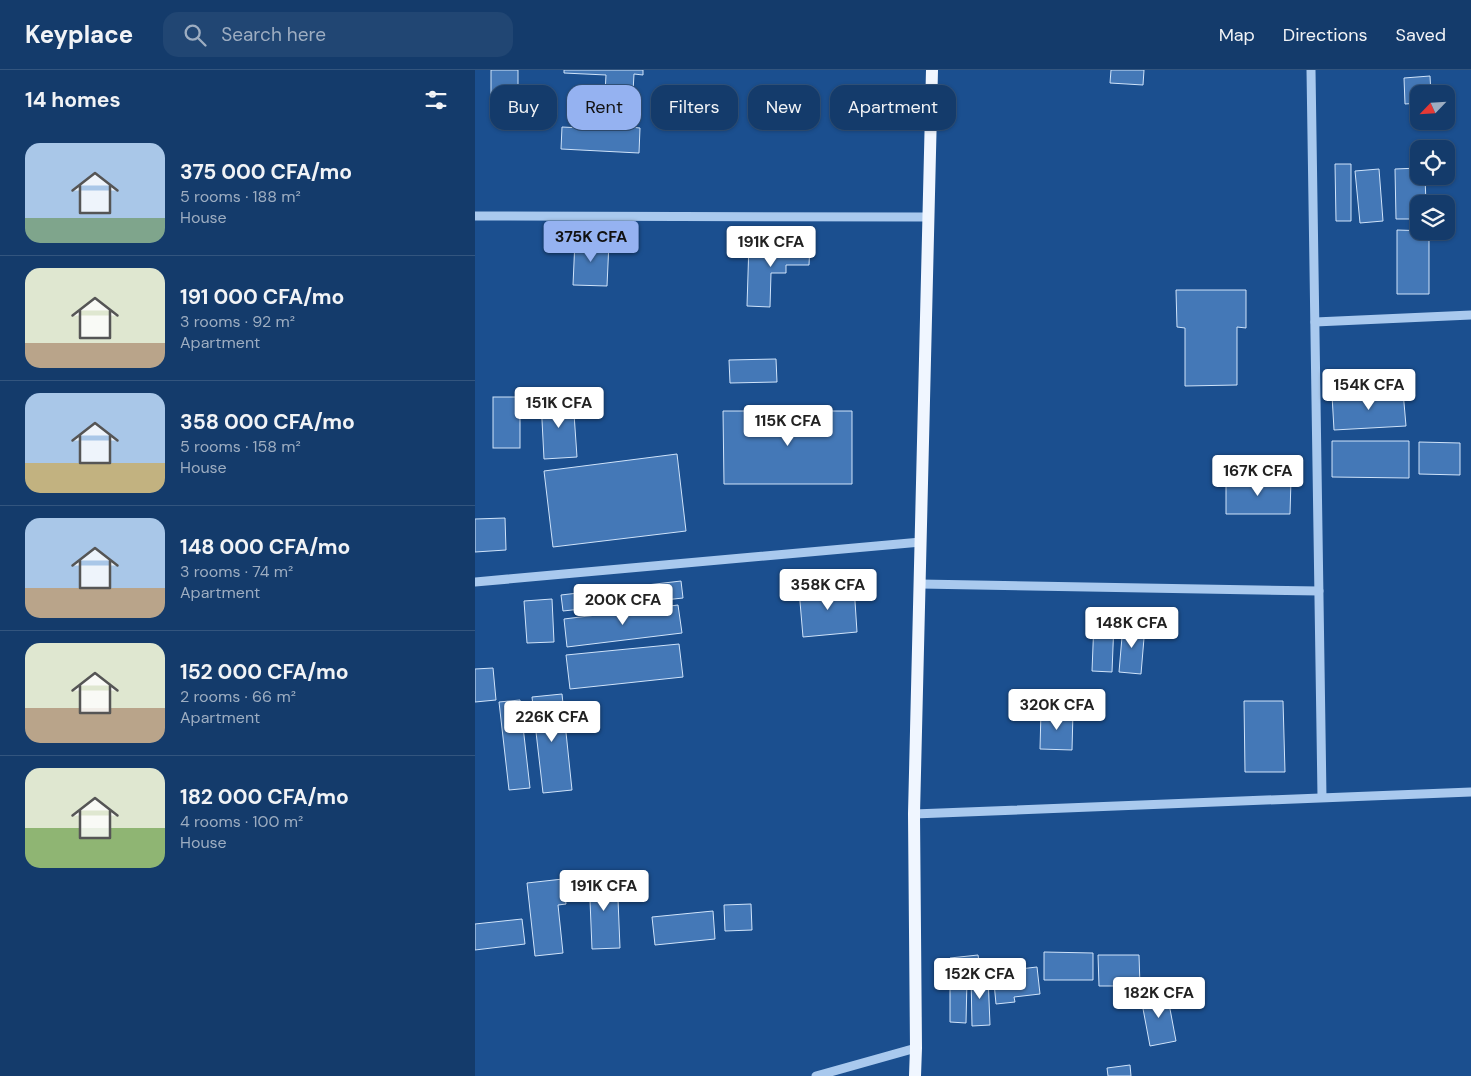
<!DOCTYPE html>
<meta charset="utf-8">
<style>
:root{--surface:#143b6b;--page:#214673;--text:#f1f3f6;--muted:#9dadc1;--line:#33557e;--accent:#95b2f1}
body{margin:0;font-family:"DM Sans",sans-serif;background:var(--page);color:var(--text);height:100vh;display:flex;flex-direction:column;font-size:19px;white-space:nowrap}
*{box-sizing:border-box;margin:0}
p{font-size:16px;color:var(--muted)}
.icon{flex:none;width:28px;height:28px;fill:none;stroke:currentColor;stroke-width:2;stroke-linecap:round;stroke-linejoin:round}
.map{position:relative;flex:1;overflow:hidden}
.drawer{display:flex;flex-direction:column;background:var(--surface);width:475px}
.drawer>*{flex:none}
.banner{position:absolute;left:15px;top:15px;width:475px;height:45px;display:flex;gap:10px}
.needle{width:32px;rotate:245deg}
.fabs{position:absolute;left:935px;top:15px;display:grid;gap:10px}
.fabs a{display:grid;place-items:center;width:45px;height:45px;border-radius:10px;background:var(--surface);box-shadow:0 1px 4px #0004,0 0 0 1px var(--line);font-size:25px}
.price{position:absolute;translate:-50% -42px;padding:0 11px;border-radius:5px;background:#fff;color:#222;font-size:16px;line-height:32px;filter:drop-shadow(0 1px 2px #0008)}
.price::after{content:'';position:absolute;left:50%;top:30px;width:15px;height:11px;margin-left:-8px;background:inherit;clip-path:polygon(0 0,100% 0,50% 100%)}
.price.selected{background:var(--accent);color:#111}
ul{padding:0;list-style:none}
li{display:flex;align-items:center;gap:15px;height:125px;padding:0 25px}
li+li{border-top:1px solid var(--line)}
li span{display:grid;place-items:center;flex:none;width:140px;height:100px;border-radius:15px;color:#555}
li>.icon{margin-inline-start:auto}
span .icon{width:60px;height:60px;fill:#fffc;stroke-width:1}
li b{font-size:21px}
h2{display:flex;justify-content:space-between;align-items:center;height:60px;padding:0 25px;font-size:21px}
.chip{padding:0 18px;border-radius:15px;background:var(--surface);box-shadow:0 1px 4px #0004,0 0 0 1px var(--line);font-size:18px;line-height:45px}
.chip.selected{background:var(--accent);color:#111}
header{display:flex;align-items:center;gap:30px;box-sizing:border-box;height:70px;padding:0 25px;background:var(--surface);border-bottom:1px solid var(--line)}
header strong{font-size:24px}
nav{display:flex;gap:28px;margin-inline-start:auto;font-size:18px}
.search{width:350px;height:45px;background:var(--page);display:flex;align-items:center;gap:12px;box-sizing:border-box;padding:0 18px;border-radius:15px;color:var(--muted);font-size:19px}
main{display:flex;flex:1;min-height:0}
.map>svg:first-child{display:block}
</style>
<header>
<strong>Keyplace</strong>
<div class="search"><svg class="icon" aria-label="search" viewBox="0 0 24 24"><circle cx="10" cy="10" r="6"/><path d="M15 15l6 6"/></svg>Search here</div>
<nav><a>Map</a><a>Directions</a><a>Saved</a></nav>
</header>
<main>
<section class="drawer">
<h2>14 homes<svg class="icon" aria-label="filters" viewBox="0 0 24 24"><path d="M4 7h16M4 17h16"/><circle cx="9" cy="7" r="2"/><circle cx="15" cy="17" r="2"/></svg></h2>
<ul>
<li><span style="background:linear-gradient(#a9c7e8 75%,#7fa58c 0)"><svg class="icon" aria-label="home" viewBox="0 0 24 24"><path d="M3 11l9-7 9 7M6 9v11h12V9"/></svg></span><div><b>375 000 CFA/mo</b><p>5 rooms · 188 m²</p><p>House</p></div></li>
<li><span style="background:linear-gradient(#dfe7d0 75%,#b9a48a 0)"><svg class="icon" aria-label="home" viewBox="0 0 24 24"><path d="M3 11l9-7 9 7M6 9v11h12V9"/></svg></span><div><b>191 000 CFA/mo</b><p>3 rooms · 92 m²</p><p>Apartment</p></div></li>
<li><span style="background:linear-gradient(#a9c7e8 70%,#c2b280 0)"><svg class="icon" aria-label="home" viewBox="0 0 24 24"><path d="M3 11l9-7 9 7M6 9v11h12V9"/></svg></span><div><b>358 000 CFA/mo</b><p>5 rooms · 158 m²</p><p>House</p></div></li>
<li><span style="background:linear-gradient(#a9c7e8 70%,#b9a48a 0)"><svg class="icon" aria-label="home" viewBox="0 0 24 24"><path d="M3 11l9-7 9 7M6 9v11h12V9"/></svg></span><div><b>148 000 CFA/mo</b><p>3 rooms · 74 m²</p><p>Apartment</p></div></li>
<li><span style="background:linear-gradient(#dfe7d0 65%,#b9a48a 0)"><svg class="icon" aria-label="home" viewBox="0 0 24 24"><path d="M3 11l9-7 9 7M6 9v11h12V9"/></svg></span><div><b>152 000 CFA/mo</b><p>2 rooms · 66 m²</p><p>Apartment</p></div></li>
<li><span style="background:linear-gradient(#dfe7d0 60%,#8fb573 0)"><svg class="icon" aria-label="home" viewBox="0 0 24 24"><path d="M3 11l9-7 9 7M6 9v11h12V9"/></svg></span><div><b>182 000 CFA/mo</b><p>4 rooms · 100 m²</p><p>House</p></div></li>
</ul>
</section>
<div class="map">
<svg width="996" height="1006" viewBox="0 0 996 1006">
<rect width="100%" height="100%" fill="#1b4f8f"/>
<g fill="#4478b7" stroke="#cfe3fa">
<rect x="16" y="0" width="27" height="33"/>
<path d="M89 0H168V5L159 4 156 57 165 58 164 83 86 79 87 57 128 59 131 5 89 3Z"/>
<path d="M636 0H669L668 15 635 13Z"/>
<path d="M955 6 956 24H944V33L930 34 929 8Z"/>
<path d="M860 94H876V151H861Z"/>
<path d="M944 98V106H950L951 134H944V149H921L920 99Z"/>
<path d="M904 99 908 151 885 153 880 101Z"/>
<path d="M922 160 954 161V224H922Z"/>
<path d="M100 170 134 172 132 216 98 215Z"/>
<path d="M274 173 335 175 334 195H311V203H296L295 237 272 236Z"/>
<path d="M701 220H771V258L762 257V315L710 316V258L702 257Z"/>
<path d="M301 289 302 312 255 313 254 290Z"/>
<path d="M928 321 931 356 859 360 857 325Z"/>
<rect x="18" y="327" width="27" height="51"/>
<path d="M98 329 102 387 69 389 66 331Z"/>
<path d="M248 341H377V414H249Z"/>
<path d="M857 371H934V408L857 407Z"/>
<path d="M944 372 985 373V405L944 404Z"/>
<path d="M202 384 211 461 78 477 69 401Z"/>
<path d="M751 409 816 410 815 444H751Z"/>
<path d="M30 448 31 480 0 482V449Z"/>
<path d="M206 511 208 528 88 541 86 525Z"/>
<path d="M379 516 382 562 328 567 324 520Z"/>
<path d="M77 529 79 572 52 573 49 531Z"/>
<path d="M203 535 207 563 92 577 89 549Z"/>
<path d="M619 551 639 552 637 602 617 601Z"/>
<path d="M648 555 670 556 666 604 644 602Z"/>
<path d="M204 574 208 607 95 619 91 585Z"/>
<path d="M18 598 21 630 0 632V599Z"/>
<path d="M87 624 97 720 68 723 57 627Z"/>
<path d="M45 630 55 718 34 720 24 632Z"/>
<path d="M769 631H808L810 702H770Z"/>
<path d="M566 641 598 642 597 680 565 679Z"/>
<path d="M142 805 145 878 117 879 114 806Z"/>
<path d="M88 809 91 834 83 835 88 883 60 886 52 813Z"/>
<path d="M276 834 277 860 250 861 249 835Z"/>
<path d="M238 841 240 869 180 875 177 847Z"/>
<path d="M47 849 50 874 0 880V854Z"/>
<path d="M569 882 618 883V910H569Z"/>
<path d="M503 885 505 898 477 902 475 888Z"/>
<path d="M623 885H664L665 916H624Z"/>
<path d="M562 897 565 924 539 927 540 932 521 934 518 902Z"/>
<path d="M496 905H513L515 955 497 956Z"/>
<path d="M475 910H492L491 953 475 952Z"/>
<path d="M692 923 701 971 675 976 666 928Z"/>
<path d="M655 995 656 1006H633L632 998Z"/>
</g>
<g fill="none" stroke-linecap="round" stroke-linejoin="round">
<g stroke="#a9c9ee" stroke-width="9">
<path d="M836 0 847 727"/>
<path d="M0 146 454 147"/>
<path d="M840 252 996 245"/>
<path d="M0 512 446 472"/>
<path d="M445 514 844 521"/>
<path d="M439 744 996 722"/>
<path d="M341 1006 441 978"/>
</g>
<path stroke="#f0f6ff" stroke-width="12" d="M440 1006 441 978 439 744 457 0"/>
</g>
</svg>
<div class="fabs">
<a><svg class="needle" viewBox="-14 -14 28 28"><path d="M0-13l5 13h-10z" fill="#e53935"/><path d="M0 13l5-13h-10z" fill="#9dadc1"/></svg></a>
<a><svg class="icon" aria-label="locate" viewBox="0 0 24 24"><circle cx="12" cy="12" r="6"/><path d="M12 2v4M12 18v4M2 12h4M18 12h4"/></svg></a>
<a><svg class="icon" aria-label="layers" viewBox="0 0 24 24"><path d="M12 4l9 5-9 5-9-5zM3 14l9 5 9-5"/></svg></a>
</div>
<b class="price selected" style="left:116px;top:193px">375K CFA</b>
<b class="price" style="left:296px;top:198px">191K CFA</b>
<b class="price" style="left:894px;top:341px">154K CFA</b>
<b class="price" style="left:84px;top:359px">151K CFA</b>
<b class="price" style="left:313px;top:377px">115K CFA</b>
<b class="price" style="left:783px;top:427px">167K CFA</b>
<b class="price" style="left:353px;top:541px">358K CFA</b>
<b class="price" style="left:148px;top:556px">200K CFA</b>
<b class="price" style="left:657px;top:579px">148K CFA</b>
<b class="price" style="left:582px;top:661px">320K CFA</b>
<b class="price" style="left:77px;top:673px">226K CFA</b>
<b class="price" style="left:129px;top:842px">191K CFA</b>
<b class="price" style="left:505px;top:930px">152K CFA</b>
<b class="price" style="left:684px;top:949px">182K CFA</b>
<div class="banner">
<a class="chip">Buy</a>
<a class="chip selected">Rent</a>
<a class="chip">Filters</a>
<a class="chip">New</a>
<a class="chip">Apartment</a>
</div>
</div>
</main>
